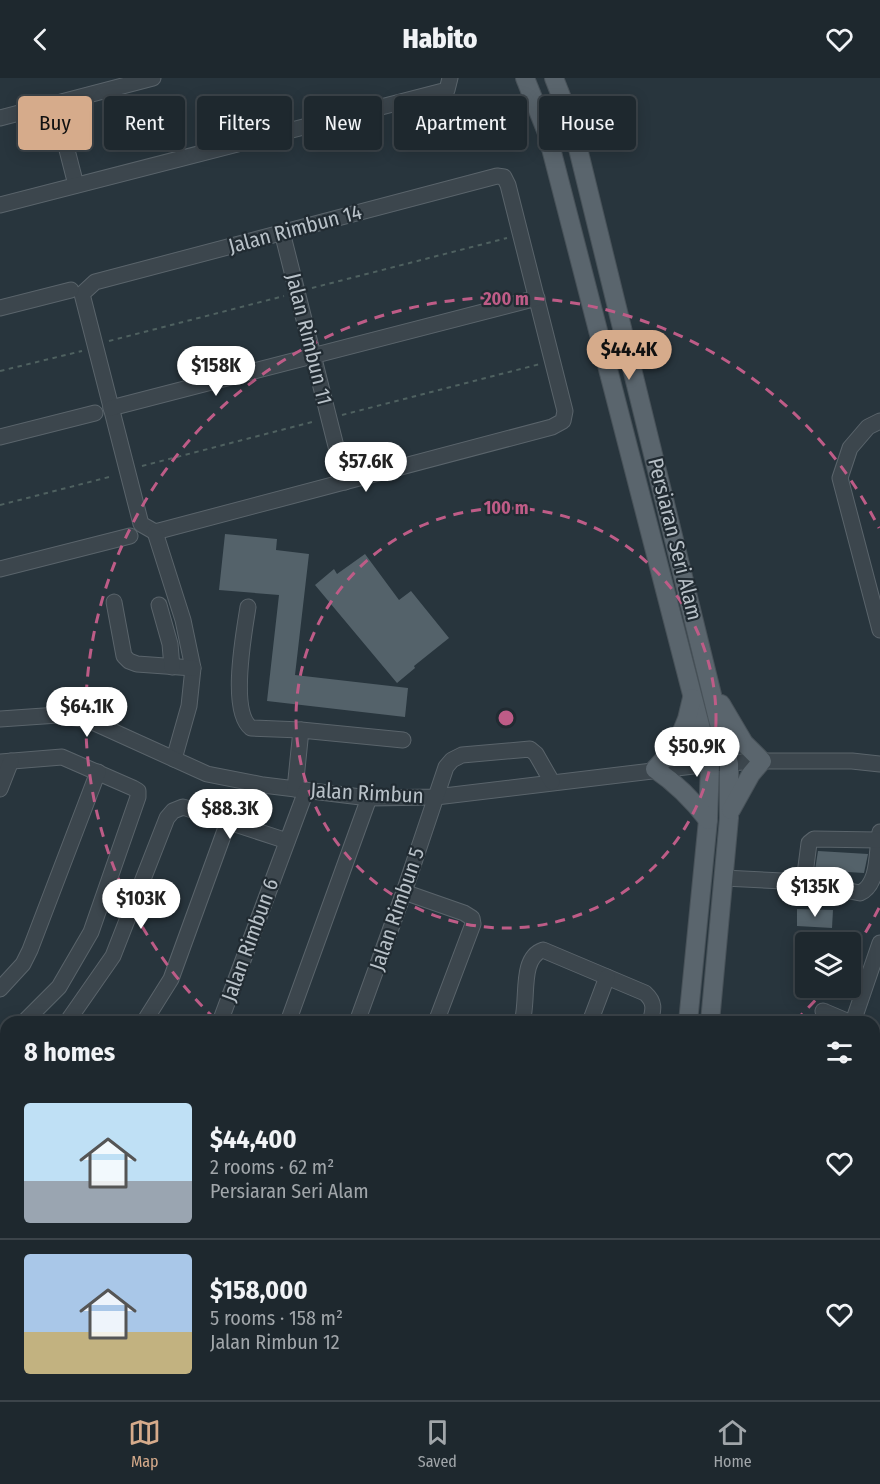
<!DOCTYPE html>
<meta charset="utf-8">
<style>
:root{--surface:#1e282e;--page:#2b343a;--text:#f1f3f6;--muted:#a1a6aa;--line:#3c444a;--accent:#d6ab8b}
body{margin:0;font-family:"Fira Sans Condensed",sans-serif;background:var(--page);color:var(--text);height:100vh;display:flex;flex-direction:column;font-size:22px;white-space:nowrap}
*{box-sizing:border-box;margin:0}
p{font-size:20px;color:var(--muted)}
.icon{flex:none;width:33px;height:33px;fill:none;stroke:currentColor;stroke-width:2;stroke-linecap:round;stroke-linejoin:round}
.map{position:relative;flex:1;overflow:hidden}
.details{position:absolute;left:0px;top:938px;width:880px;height:386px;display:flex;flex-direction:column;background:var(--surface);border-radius:18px 18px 0 0;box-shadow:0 3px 15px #0003,0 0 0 2px var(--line)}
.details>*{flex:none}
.banner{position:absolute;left:18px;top:18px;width:844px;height:54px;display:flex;gap:12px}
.tools{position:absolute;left:795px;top:854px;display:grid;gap:12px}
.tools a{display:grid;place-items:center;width:66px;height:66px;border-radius:6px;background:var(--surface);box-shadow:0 3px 15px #0003,0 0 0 2px var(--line);font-size:30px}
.price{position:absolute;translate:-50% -51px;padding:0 14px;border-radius:21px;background:#fff;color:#222;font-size:20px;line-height:39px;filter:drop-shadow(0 2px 3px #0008)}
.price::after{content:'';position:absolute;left:50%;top:36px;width:18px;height:14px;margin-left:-9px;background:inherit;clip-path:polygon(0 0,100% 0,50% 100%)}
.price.current{background:var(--accent);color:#111}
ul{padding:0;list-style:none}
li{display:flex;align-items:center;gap:18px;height:150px;padding:0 24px}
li+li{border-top:2px solid var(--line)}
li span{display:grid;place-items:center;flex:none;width:168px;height:120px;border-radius:6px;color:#555}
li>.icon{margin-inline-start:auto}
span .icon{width:72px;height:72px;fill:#fffc;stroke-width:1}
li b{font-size:26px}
h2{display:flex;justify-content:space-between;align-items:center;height:72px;padding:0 24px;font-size:26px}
.chip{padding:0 21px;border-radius:6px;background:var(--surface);box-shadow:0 3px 15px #0003,0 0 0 2px var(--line);font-size:21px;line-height:54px}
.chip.current{background:var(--accent);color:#111}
header{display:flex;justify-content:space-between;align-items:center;height:78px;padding:0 24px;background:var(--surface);font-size:27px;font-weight:800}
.dock{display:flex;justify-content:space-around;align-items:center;height:84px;border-top:2px solid var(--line);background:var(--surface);font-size:16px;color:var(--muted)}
.dock a{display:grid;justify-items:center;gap:3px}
.dock .current{color:var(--accent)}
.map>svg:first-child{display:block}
</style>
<header><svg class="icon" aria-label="back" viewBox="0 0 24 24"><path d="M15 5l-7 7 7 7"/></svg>Habito<svg class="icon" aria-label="heart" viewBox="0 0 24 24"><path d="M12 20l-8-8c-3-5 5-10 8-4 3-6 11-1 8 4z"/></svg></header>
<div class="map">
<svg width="880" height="1322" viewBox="0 0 880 1322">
<rect width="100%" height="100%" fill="#28353d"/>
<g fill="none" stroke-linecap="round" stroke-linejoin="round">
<g stroke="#405664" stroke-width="26">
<path d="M0 1225 6 1230"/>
<path d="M97 1317 100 1322"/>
</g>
</g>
<g fill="#54626a">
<path d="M225 456 277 461 276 472 309 476 295 597 408 610 405 639 267 623 279 517 219 512Z"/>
<path d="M365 476 399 522 411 513 449 560 414 588 415 590 397 605 315 507 334 491 337 496Z"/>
<path d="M818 773 868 776 864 795 815 792Z"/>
<path d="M797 831 833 832 832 850 797 848Z"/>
</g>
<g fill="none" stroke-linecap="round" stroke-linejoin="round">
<defs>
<g id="minor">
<path d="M55 25 76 107"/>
<path d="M0 40 153 0"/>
<path d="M497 98 504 99 508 107 565 333 563 343 552 349 155 454 141 446 82 216 95 204Z"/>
<path d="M0 127 447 12 450 0"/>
<path d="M282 154 345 404"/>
<path d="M0 230 71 212"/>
<path d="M111 330 537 220"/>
<path d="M880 343 868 349 850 370 840 400 880 552"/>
<path d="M0 359 95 335"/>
<path d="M155 454 183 542 193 590 189 628 174 681"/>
<path d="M0 491 130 458"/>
<path d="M114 524 124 578 129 583 137 586 193 590"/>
<path d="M159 527 170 566 172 589"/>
<path d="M248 529C244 555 229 633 251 650L301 652"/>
<path d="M0 641 58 637 88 642 207 696 263 707 369 720 436 719 710 686 762 683H852L880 686"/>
<path d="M0 684 62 679 133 710 138 713V719L91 854 59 909 24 944"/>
<path d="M0 711 11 683"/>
<path d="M295 711 301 652 403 662"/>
<path d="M724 800 804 804 860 815C880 806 876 772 880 754"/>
<path d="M804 804 809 765 814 761 878 762"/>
<path d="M404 814 464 835 472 840 473 846 436 944"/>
<path d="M0 911 23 886 30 872 98 694"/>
<path d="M823 933 849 944"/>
<path d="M67 944 113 878 167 740 173 733 183 729 287 763"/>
<path d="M144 944 171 901 228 744"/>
<path d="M220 944 306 713"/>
<path d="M288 944 369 720"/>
<path d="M357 944 404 814 446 689 452 682 462 677 530 671 536 676 552 704"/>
<path d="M522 944C529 922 519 880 543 872L645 915C655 924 654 931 650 944"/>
<path d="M590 944 607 899"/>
<path d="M853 944 880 865"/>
<path d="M0 967 6 961"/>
<path d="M874 971 880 973"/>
<path d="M874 1005 880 1006"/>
<path d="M0 1012 6 1006"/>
<path d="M0 1103 6 1097"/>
<path d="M874 1124 880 1108"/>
<path d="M0 1157 6 1162"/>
<path d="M874 1228 880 1231"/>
<path d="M874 1310 880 1302"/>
<path d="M166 1317 170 1322"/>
<path d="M668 1317 675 1322"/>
<path d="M250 1322 256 1317"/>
<path d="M349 1322 355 1317"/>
<path d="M440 1322 446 1317"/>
<path d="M626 1322 630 1317"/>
<path d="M705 1322 708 1317"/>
<path d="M783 1322 787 1317"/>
</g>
<g id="major">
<path d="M525 0 547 55 710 686 708 742 688 944"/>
<path d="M554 0 572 46 729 686V740L710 944"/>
<path d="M692 620 687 641 676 668 655 691C677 706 692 721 708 742"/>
<path d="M721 626 744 665 762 683 751 696 731 732"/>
<path d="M504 1322 509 1317"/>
<path d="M533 1322 538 1317"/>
</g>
</defs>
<use href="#minor" stroke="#5a646b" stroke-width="17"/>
<use href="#major" stroke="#485259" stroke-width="20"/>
<g stroke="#4f6160" stroke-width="2" stroke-dasharray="4.5 4.5" stroke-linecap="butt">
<path d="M312 210 507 160"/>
<path d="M109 263 284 218"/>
<path d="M0 293 82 273"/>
<path d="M342 337 540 286"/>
<path d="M142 388 316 343"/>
<path d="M0 427 113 398"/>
</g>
<use href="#minor" stroke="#3c464d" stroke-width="15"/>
<use href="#major" stroke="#5a656d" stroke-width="18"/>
</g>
<g fill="none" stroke="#be5c87" stroke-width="3" stroke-dasharray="10 8">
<circle cx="506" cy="640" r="210"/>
<path d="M879 830A419 419 0 0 1 851 877M827 909A419 419 0 0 1 797 941M215 941A419 419 0 1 1 879 450"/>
</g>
<g text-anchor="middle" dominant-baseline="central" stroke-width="4.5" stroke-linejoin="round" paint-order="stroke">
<g font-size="21" fill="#b8c1c8" stroke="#212b32">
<text transform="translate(295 151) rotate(-15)">Jalan Rimbun 14</text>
<text transform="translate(309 261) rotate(76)">Jalan Rimbun 11</text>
<text transform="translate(675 461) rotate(76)">Persiaran Seri Alam</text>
<text transform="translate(367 715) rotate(3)">Jalan Rimbun</text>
<text transform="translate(397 831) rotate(-71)">Jalan Rimbun 5</text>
<text transform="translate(250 862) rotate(-70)">Jalan Rimbun 6</text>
</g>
</g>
<circle cx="506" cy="640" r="9" fill="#be5c87" stroke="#212b32" stroke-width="3"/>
<g font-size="18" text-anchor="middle" font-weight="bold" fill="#be5c87" stroke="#212b32" stroke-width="4.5" stroke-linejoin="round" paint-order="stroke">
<text x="506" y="227">200 m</text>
<text x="506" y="436">100 m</text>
</g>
</svg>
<div class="tools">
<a><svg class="icon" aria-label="layers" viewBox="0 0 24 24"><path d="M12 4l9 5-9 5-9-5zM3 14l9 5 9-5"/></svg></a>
</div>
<b class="price current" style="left:629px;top:303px">$44.4K</b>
<b class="price" style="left:216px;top:319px">$158K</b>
<b class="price" style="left:366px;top:415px">$57.6K</b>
<b class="price" style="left:87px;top:660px">$64.1K</b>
<b class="price" style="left:697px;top:700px">$50.9K</b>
<b class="price" style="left:230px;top:762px">$88.3K</b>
<b class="price" style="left:815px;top:840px">$135K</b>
<b class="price" style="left:141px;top:852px">$103K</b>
<div class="banner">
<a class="chip current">Buy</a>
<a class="chip">Rent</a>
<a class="chip">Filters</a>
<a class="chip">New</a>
<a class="chip">Apartment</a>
<a class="chip">House</a>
</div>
<section class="details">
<h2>8 homes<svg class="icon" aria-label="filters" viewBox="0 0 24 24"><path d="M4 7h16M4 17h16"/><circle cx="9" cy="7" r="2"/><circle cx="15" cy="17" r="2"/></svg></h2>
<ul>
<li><span style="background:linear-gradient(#bfe0f5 65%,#9aa5b1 0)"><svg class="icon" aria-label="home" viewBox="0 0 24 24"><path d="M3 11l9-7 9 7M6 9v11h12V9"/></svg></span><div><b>$44,400</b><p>2 rooms · 62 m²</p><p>Persiaran Seri Alam</p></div><svg class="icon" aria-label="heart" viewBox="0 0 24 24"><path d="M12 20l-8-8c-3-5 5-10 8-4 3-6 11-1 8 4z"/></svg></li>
<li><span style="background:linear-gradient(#a9c7e8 65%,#c2b280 0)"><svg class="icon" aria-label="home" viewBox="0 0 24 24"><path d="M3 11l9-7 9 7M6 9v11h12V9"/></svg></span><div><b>$158,000</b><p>5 rooms · 158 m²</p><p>Jalan Rimbun 12</p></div><svg class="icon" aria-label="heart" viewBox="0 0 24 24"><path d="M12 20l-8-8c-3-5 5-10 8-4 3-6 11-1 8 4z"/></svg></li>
</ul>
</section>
</div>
<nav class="dock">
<a class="current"><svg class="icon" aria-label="map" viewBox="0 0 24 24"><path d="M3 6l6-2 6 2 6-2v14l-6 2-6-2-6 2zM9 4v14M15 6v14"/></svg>Map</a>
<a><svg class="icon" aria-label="saved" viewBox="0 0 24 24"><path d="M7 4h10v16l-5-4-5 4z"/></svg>Saved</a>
<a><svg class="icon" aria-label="home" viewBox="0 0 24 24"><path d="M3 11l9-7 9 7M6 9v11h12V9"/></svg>Home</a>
</nav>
